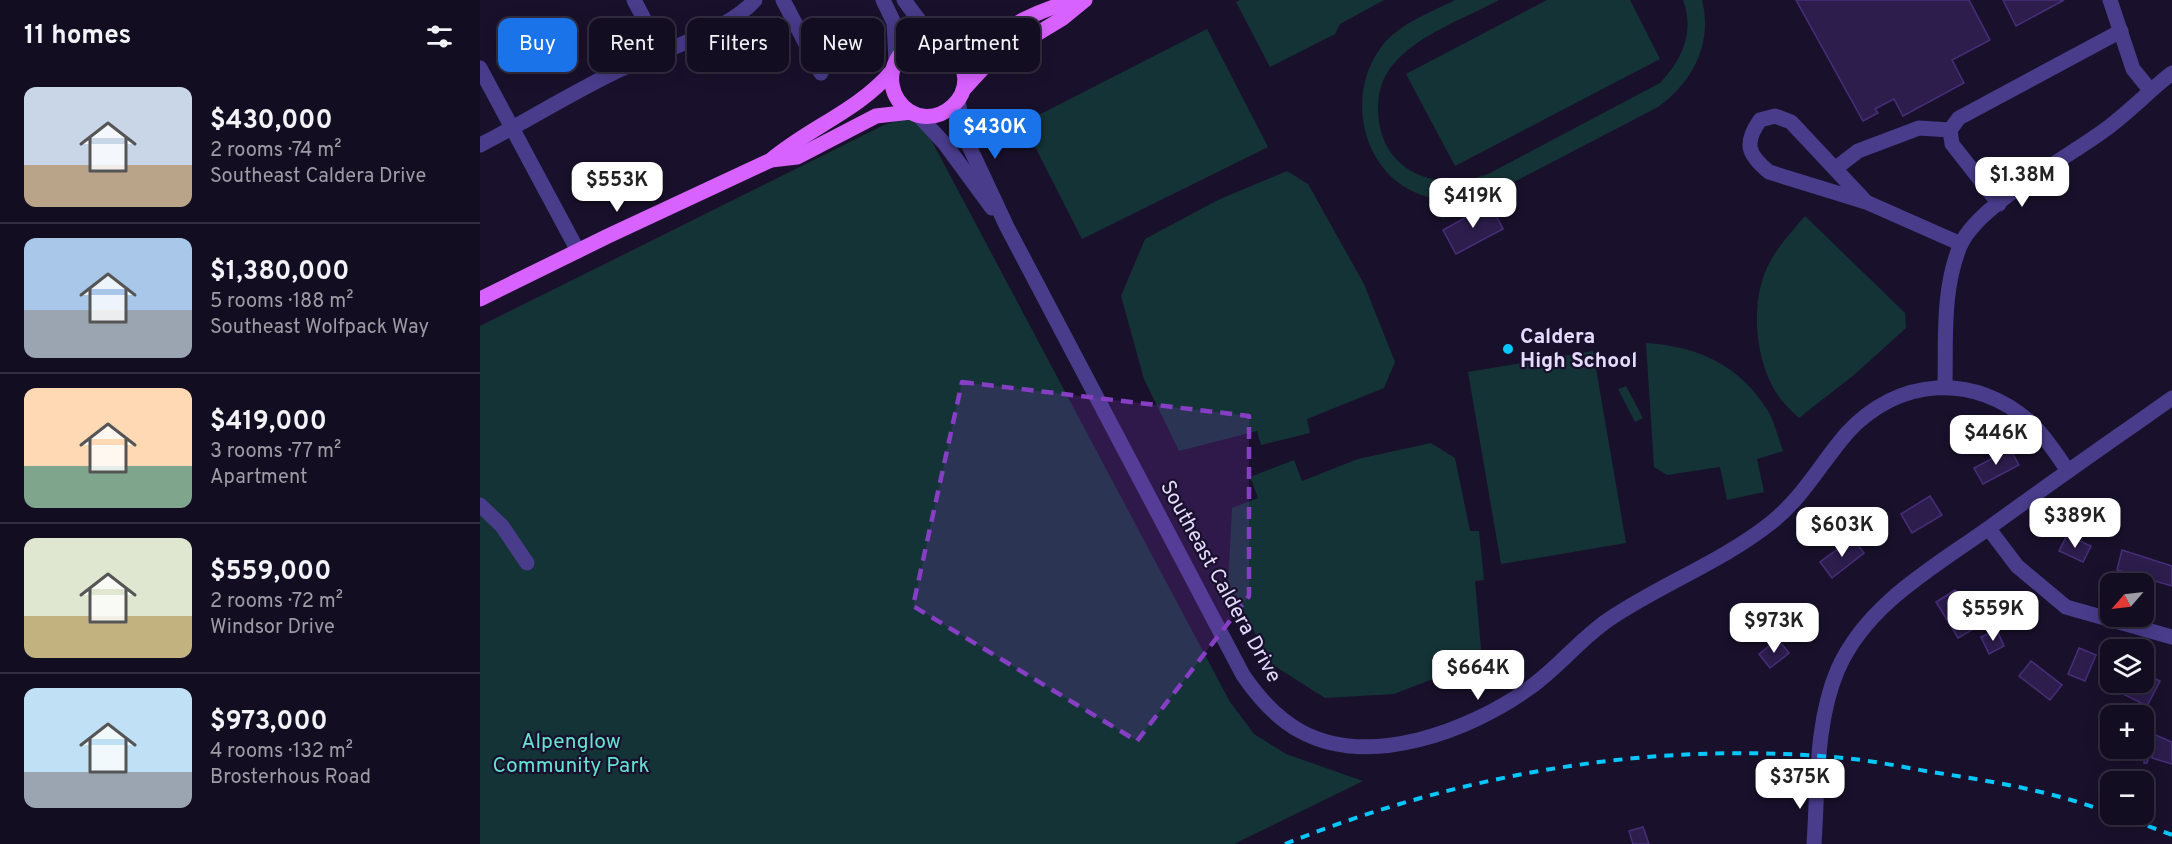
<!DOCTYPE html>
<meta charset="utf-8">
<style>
:root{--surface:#130d21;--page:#1c162a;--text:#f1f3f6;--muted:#9d9ca5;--line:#322d3f;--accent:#1a73e8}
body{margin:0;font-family:Overpass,sans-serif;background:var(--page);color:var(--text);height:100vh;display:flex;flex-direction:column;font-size:22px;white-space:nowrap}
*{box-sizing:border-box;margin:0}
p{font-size:20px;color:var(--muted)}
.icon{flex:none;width:33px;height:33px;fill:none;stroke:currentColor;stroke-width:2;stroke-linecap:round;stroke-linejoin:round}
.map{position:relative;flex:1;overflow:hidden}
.drawer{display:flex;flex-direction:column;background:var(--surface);width:480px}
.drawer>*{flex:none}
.hud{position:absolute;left:18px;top:18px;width:570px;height:54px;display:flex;gap:12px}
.needle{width:39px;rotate:242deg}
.buttons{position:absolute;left:1620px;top:573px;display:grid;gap:12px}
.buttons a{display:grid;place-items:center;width:54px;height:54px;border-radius:12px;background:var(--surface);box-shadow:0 3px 15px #0003,0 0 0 2px var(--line);font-size:30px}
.price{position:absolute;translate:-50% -51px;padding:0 14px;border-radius:12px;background:#fff;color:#222;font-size:20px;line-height:39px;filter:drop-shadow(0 2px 3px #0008)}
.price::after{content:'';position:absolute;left:50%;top:36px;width:18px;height:14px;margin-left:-9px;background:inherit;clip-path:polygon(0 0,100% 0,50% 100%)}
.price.current{background:var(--accent);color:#fff}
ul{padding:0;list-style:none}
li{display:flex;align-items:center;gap:18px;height:150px;padding:0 24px}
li+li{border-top:2px solid var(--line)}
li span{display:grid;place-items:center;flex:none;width:168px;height:120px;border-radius:12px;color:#555}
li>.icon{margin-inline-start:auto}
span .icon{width:72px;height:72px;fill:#fffc;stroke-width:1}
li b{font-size:26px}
h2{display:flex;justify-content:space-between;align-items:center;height:72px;padding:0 24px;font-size:26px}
.tag{padding:0 21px;border-radius:12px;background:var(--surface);box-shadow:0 3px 15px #0003,0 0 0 2px var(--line);font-size:21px;line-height:54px}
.tag.current{background:var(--accent);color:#fff}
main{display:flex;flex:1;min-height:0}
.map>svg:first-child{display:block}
</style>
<main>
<section class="drawer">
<h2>11 homes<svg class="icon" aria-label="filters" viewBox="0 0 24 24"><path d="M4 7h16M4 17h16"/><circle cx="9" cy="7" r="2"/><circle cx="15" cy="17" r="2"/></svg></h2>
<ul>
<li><span style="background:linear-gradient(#c9d6e8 65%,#b9a48a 0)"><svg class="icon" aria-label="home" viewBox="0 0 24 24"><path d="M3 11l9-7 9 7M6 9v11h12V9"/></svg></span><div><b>$430,000</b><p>2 rooms · 74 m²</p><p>Southeast Caldera Drive</p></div></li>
<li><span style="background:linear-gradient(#a9c7e8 60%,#9aa5b1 0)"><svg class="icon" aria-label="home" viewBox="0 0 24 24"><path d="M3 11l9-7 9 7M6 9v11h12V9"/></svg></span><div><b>$1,380,000</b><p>5 rooms · 188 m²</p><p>Southeast Wolfpack Way</p></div></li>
<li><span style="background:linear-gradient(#ffd9b3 65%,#7fa58c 0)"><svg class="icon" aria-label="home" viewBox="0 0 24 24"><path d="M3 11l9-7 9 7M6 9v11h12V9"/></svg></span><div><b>$419,000</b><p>3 rooms · 77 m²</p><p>Apartment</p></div></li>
<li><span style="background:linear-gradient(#dfe7d0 65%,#c2b280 0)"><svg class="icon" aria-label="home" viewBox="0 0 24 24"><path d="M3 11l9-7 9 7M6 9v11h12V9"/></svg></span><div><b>$559,000</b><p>2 rooms · 72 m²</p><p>Windsor Drive</p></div></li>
<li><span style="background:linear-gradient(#bfe0f5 70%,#9aa5b1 0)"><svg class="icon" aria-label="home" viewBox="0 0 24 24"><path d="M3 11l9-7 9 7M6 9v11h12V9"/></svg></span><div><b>$973,000</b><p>4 rooms · 132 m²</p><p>Brosterhous Road</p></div></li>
</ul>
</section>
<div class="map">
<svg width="1692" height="844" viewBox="0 0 1692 844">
<rect width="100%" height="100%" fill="#19112c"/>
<g fill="#143336">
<path d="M760 0H904L860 24 855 34 790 67 756 2Z"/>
<path d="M975 0H1019C984 19 936 35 911 67 901 80 898 94 898 110 899 172 958 195 1010 173L1180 83C1202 60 1215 32 1203 0H1222C1233 43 1213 82 1178 107L963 219 954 203 960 199C887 191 860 100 902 46 920 23 950 13 975 0Z"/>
<path d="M1067 0H1150L1180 59 975 166 926 74Z"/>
<path d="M727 29 788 147 602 239 543 123Z"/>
<path d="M423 119H440L750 702 774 734 806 754 883 781 754 844H0V326L404 125Z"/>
<path d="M807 171 828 184 884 284 915 362 904 388 827 419 830 433 781 445 777 431 699 451 664 379 641 296 665 239 738 200Z"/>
<path d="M1325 216 1425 313 1426 328 1375 374 1319 418C1314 413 1308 408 1303 402 1274 367 1268 299 1291 260 1300 244 1313 230 1325 216Z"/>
<path d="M1166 343C1217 346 1260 365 1288 411 1295 423 1298 438 1303 451L1277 459 1284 492 1247 500 1240 467 1187 475 1174 467Z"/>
<path d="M1113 351 1146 543 1021 564 988 372Z"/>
<path d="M1146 386 1163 418 1155 422 1138 389Z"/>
<path d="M951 443 975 458 990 531H999L1004 580 995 581 1002 660 914 694 845 698 793 665 748 585 752 508 778 498 770 477 814 460 822 481 878 459Z"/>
</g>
<g fill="#2c1d4d" stroke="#472e79" stroke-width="1.5">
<path d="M1316 0H1489L1510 40 1472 60 1484 83 1423 116 1414 99 1395 109 1398 113 1383 121Z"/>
<path d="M1523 0H1584L1536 26Z"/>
<path d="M1010 204 1023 229 976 254 963 230Z"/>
<path d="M1530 449 1539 465 1503 484 1494 468Z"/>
<path d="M1450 496 1462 515 1432 533 1421 514Z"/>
<path d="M1587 535 1611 546 1603 562 1579 551Z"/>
<path d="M1373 538 1384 553 1352 578 1340 562Z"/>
<path d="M1642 550 1692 566V586L1637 570Z"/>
<path d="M1475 590 1497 627 1478 638 1456 602Z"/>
<path d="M1517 630 1524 646 1509 654 1501 637Z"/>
<path d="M1298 639 1309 653 1290 668 1279 654Z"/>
<path d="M1599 648 1616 655 1605 681 1588 674Z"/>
<path d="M1551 661 1582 685 1570 700 1539 676Z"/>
<path d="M1664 673 1680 681 1667 706 1637 691 1641 682H1664Z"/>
<path d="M1664 730 1692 742V764L1672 758 1674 752 1670 751 1667 763H1664Z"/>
<path d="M1163 827 1169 844H1153L1149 831Z"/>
</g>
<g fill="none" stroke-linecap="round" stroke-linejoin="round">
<g stroke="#493c8b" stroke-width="15">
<path d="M154 0 182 53"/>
<path d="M303 0 341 73"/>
<path d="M403 0 414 23 416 61"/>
<path d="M424 0 456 43"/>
<path d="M1630 0 1653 69 1670 90"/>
<path d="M0 68 98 251"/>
<path d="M478 101 484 135 527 227 763 675C778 697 796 718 820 731 889 769 989 731 1048 689 1077 669 1099 640 1128 620 1181 584 1242 562 1292 522 1324 496 1341 463 1367 433 1418 377 1495 372 1551 423 1566 437 1577 455 1588 471"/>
<path d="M438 115 465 144 512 208"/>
<path d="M0 145C45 122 88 95 133 73 172 54 247 32 275 0"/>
<path d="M1356 168 1378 151 1439 128 1470 130"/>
<path d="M1386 202 1311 122 1295 116 1280 120C1264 143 1267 154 1289 172L1386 202 1481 244"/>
<path d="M1519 204 1472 144 1470 130 1479 118 1641 31"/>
<path d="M1465 386C1466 340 1462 290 1480 246 1497 205 1589 157 1626 129 1649 112 1669 91 1692 73"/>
<path d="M0 505 22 526 47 563"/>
<path d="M1509 529 1537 566 1586 607 1692 637"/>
<path d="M1334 844C1338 787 1335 722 1358 669 1388 601 1460 564 1517 522 1575 480 1634 439 1692 398"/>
</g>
<g stroke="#d862ff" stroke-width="15">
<path d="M467 47C517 88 449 145 418 100 412 91 410 79 413 69 425 26 470 54 500 43 516 37 529 27 545 19 561 11 578 5 596 0"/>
<path d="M484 89 507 64 583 18 605 0"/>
<path d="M291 160 317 157 396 116 431 112"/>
<path d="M0 299 128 236 291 160C330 127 378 111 412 71"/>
</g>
<g stroke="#07c7ff" stroke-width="4" stroke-dasharray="9 8" stroke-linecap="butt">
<path d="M1636 814 1692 835"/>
<path d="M805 844C982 773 1174 740 1364 758 1396 761 1427 768 1458 773 1517 782 1575 792 1630 813"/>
</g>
</g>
<path fill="#863ec5" fill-opacity="0.2" stroke="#863ec5" stroke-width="4.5" stroke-dasharray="12 8" stroke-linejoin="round" d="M482 382 769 416V596L657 741 433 606Z"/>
<circle fill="#07c7ff" stroke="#19112c" stroke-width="2" cx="1028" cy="349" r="6"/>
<g text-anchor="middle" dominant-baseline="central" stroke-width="4.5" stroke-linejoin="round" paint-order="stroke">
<g font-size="21" font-weight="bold" fill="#e4dbff" stroke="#19112c" text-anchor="start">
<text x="1040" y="337">Caldera<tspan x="1040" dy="24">High School</tspan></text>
</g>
<g font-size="21" fill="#e4dbff" stroke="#19112c">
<text transform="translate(740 582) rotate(61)">Southeast Caldera Drive</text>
</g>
<g font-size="21" fill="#64e2d3" stroke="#19112c">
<text x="91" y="742">Alpenglow<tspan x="91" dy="24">Community Park</tspan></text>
</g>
</g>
</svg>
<div class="buttons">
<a><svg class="needle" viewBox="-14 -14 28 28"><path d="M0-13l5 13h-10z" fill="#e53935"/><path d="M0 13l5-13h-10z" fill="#9d9ca5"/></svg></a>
<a><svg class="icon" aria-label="layers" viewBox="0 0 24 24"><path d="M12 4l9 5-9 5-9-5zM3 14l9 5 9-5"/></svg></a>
<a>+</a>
<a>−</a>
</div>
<b class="price current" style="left:515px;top:160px">$430K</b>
<b class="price" style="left:1542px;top:208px">$1.38M</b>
<b class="price" style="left:137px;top:213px">$553K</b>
<b class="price" style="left:993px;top:229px">$419K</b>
<b class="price" style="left:1516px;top:466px">$446K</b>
<b class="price" style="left:1595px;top:549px">$389K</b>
<b class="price" style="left:1362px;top:558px">$603K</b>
<b class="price" style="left:1513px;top:642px">$559K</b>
<b class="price" style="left:1294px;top:654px">$973K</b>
<b class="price" style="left:998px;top:701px">$664K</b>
<b class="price" style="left:1320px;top:810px">$375K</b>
<div class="hud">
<a class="tag current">Buy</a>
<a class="tag">Rent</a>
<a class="tag">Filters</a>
<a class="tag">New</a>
<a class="tag">Apartment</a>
</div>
</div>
</main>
